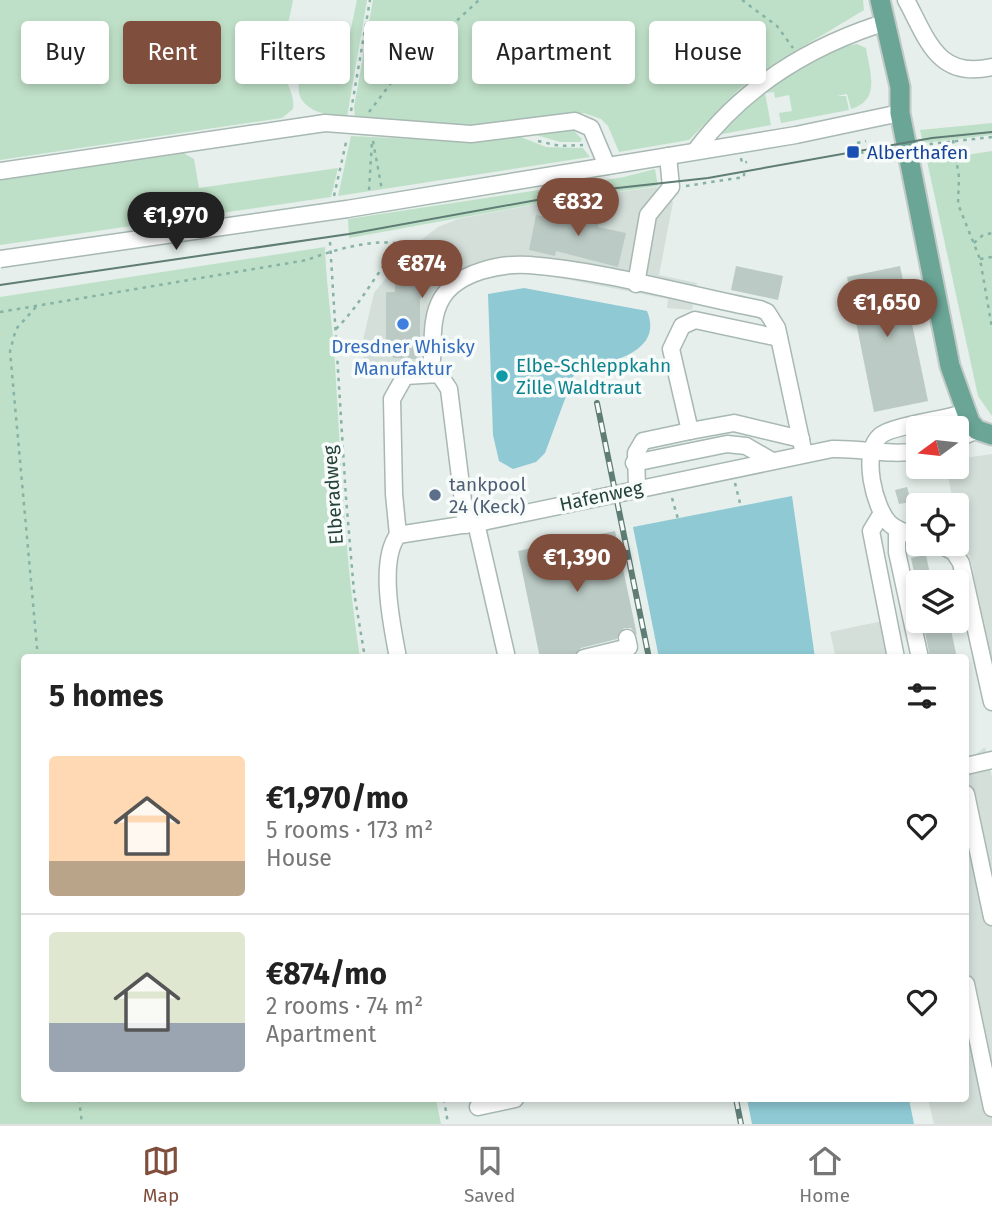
<!DOCTYPE html>
<meta charset="utf-8">
<style>
:root{--surface:#fff;--page:#f6f6f6;--text:#222;--muted:#767676;--line:#e0e0e0;--accent:#804e3d}
body{margin:0;font-family:"Fira Sans",sans-serif;background:var(--page);color:var(--text);height:100vh;display:flex;flex-direction:column;font-size:26px;white-space:nowrap}
*{box-sizing:border-box;margin:0}
p{font-size:23px;color:var(--muted)}
.icon{flex:none;width:38px;height:38px;fill:none;stroke:currentColor;stroke-width:2;stroke-linecap:round;stroke-linejoin:round}
.map{position:relative;flex:1;overflow:hidden}
.side{position:absolute;left:21px;top:654px;width:948px;height:448px;display:flex;flex-direction:column;background:var(--surface);border-radius:7px;box-shadow:0 4px 10px #0003}
.side>*{flex:none}
.top-card{position:absolute;left:21px;top:21px;width:950px;height:63px;display:flex;gap:14px}
.needle{width:46px;rotate:255deg}
.tools{position:absolute;left:906px;top:416px;display:grid;gap:14px}
.tools a{display:grid;place-items:center;width:63px;height:63px;border-radius:7px;background:var(--surface);box-shadow:0 4px 10px #0003;font-size:35px}
.price{position:absolute;translate:-50% -60px;padding:0 16px;border-radius:24px;background:var(--accent);color:#fff;font-size:23px;line-height:46px;filter:drop-shadow(0 2px 4px #0008)}
.price::after{content:'';position:absolute;left:50%;top:42px;width:21px;height:16px;margin-left:-10px;background:inherit;clip-path:polygon(0 0,100% 0,50% 100%)}
.price.active{background:#222;color:#fff}
ul{padding:0;list-style:none}
li{display:flex;align-items:center;gap:21px;height:175px;padding:0 28px}
li+li{border-top:2px solid var(--line)}
li span{display:grid;place-items:center;flex:none;width:196px;height:140px;border-radius:7px;color:#555}
li>.icon{margin-inline-start:auto}
span .icon{width:84px;height:84px;fill:#fffc;stroke-width:1}
li b{font-size:30px}
h2{display:flex;justify-content:space-between;align-items:center;height:84px;padding:0 28px;font-size:30px}
.pill{padding:0 24px;border-radius:7px;background:var(--surface);box-shadow:0 4px 10px #0003;font-size:24px;line-height:63px}
.pill.active{background:var(--accent);color:#fff}
.dock{display:flex;justify-content:space-around;align-items:center;height:98px;border-top:2px solid var(--line);background:var(--surface);font-size:19px;color:var(--muted)}
.dock a{display:grid;justify-items:center;gap:4px}
.dock .active{color:var(--accent)}
.map>svg:first-child{display:block}
</style>
<div class="map">
<svg width="992" height="1124" viewBox="0 0 992 1124">
<rect width="100%" height="100%" fill="#e6efeb"/>
<g fill="#d4dfda">
<path d="M657 187 673 202 659 275 697 283 692 310 667 308 668 299 529 272 472 281 467 267 445 283 432 300 427 321 426 364H398L374 378H364L363 340 374 293 408 250 438 227 458 219 564 199Z"/>
<path d="M992 454V667L970 557 963 546 957 506H954L947 471 949 467H957V459Z"/>
<path d="M892 619 901 658H836L830 632Z"/>
<path d="M985 747 992 777V1124H934L928 1099H966V757L975 755Z"/>
</g>
<g fill="#bfe0c8">
<path d="M0 0H293C289 22 281 49 284 72 287 86 295 95 293 109L282 118 0 160Z"/>
<path d="M357 0H367L347 117C326 116 294 110 299 82 311 70 328 82 343 66Z"/>
<path d="M373 0H863L864 10 771 66 739 89 689 140 619 152 608 126 601 119 584 113 479 127 355 118 354 107Z"/>
<path d="M857 44 866 48C870 73 881 100 851 109L847 94 837 96H846L849 110 781 123 779 113 792 111 789 95 775 98 774 92 765 93 771 125 717 135C749 104 813 50 857 44Z"/>
<path d="M992 123V135L923 143 920 130Z"/>
<path d="M571 128 582 139 580 142H560L526 132Z"/>
<path d="M516 135 546 147 583 148 590 157 338 196 351 136 457 141Z"/>
<path d="M992 151V416L978 396 927 161Z"/>
<path d="M182 152 194 159 199 188 338 168 331 197 0 245V178Z"/>
<path d="M655 169 658 186 563 199 349 238 348 219 624 177Z"/>
<path d="M325 247C326 287 333 325 335 364 341 464 345 559 360 658H24V1099H436L441 1124H0V297Z"/>
</g>
<g fill="#8ec9d4">
<path d="M524 288 647 311C665 355 604 363 575 372L545 453 536 462 513 469 499 461 493 435 488 294Z"/>
<path d="M792 496 815 658H659L633 527Z"/>
<path d="M747 1099H909L914 1124H752Z"/>
</g>
<g fill="#bbcac4">
<path d="M579 205 602 209 598 227 626 233 618 267 556 251 555 256 529 250 536 215 575 223Z"/>
<path d="M414 256 432 272 418 289 423 296 420 299V359L393 358V348H386V292H395V279Z"/>
<path d="M736 266 783 276 778 300 731 290Z"/>
<path d="M900 266 928 401 874 412 847 277Z"/>
<path d="M907 487 911 502 899 504 895 490Z"/>
<path d="M615 531 637 635 631 628H624L617 639 581 648 574 656 540 658 518 551Z"/>
<path d="M926 555 931 579 916 582 911 558Z"/>
<path d="M923 621H949L957 658H930Z"/>
</g>
<g fill="none" stroke-linecap="round" stroke-linejoin="round">
<defs>
<g id="minor">
<path d="M906 0C927 38 937 80 992 67"/>
<path d="M696 150C742 89 805 49 877 25"/>
<path d="M0 171 325 123 471 134 575 121 591 128 607 166"/>
<path d="M347 209 796 135 900 113"/>
<path d="M636 284 648 215 671 187 668 156"/>
<path d="M779 338 695 320 682 326 671 349 690 431 734 423 801 439"/>
<path d="M432 360C433 339 431 316 442 298 458 272 501 263 529 265 606 271 684 294 760 309L767 312 777 328 804 454"/>
<path d="M957 439 977 430"/>
<path d="M634 463 727 444 746 446 772 461"/>
<path d="M637 487 636 453 643 441 690 431"/>
<path d="M882 513 871 531 896 658"/>
<path d="M476 523 507 658"/>
<path d="M897 529V552L920 658"/>
<path d="M398 535 394 494 392 399 405 376 439 374 449 389 466 525"/>
<path d="M919 537C909 534 897 531 889 523 874 507 861 453 880 436 890 426 946 419 964 413"/>
<path d="M939 544 954 552 961 563 992 702"/>
<path d="M398 658C392 626 378 561 398 535L487 521 832 449C861 448 889 456 919 451"/>
<path d="M584 658 629 647 627 638"/>
<path d="M966 766 992 760"/>
<path d="M966 794 992 917"/>
<path d="M966 984 992 1108"/>
<path d="M478 1107 515 1099"/>
</g>
<path id="major" d="M880 0 900 87V113L950 366 970 422 977 430 992 435"/>
</defs>
<use href="#minor" stroke="#a8b8b2" stroke-width="19"/>
<use href="#major" stroke="#c2cac8" stroke-width="23"/>
<g stroke="#86b3a5" stroke-width="2.5" stroke-dasharray="3.5 5" stroke-linecap="butt">
<path d="M742 0 777 26 793 48"/>
<path d="M351 111 370 0"/>
<path d="M369 112 394 79 479 0"/>
<path d="M953 140 959 177 958 204 980 259 992 328"/>
<path d="M373 141 382 190"/>
<path d="M538 141 560 146 583 145"/>
<path d="M857 143 866 141"/>
<path d="M921 145 992 137"/>
<path d="M860 153 868 152 869 156 892 152"/>
<path d="M741 158 742 163 747 162"/>
<path d="M686 186 744 177V174H748"/>
<path d="M369 190 372 141"/>
<path d="M334 196 347 138"/>
<path d="M330 242 346 498 354 592 365 658"/>
<path d="M974 243 983 235 992 233"/>
<path d="M980 259 992 257"/>
<path d="M421 292 428 282 438 281"/>
<path d="M36 307 16 329 10 351 38 658"/>
<path d="M0 312 307 260C336 249 380 236 411 246 424 250 436 263 446 273"/>
<path d="M336 329C361 304 377 272 399 245"/>
<path d="M735 483 741 507"/>
<path d="M672 498 678 519"/>
<path d="M79 1099 82 1124"/>
<path d="M444 1099 448 1124"/>
</g>
<use href="#minor" stroke="#fff" stroke-width="16"/>
<use href="#major" stroke="#6aa596" stroke-width="19"/>
<path stroke="#5f7d75" stroke-width="2" d="M0 285 349 234 581 192 708 178 932 138 992 132"/>
<defs>
<g id="rail">
<path d="M597 403 649 658"/>
<path d="M736 1099 741 1124"/>
</g>
</defs>
<use href="#rail" stroke="#5f7d75" stroke-width="6"/>
<use href="#rail" stroke="#f7fbf9" stroke-width="3.5" stroke-dasharray="10" stroke-linecap="butt"/>
<defs>
<path id="minor-bridge" d="M0 259 347 209"/>
</defs>
<use href="#minor-bridge" stroke="#a8b8b2" stroke-width="19" stroke-linecap="butt"/>
<use href="#minor-bridge" stroke="#fff" stroke-width="16"/>
</g>
<rect fill="#1a4fb4" stroke="#f7fbf9" stroke-width="2.5" x="846" y="145" width="14" height="14" rx="3.5"/>
<circle fill="#3f7fe0" stroke="#f7fbf9" stroke-width="2.5" cx="403" cy="324" r="7"/>
<circle fill="#0f9aa8" stroke="#f7fbf9" stroke-width="2.5" cx="502" cy="376" r="7"/>
<circle fill="#5c6f8a" stroke="#f7fbf9" stroke-width="2.5" cx="435" cy="495" r="7"/>
<g text-anchor="middle" dominant-baseline="central" stroke-width="7" stroke-linejoin="round" paint-order="stroke">
<g font-size="19" fill="#164399" stroke="#f7fbf9" text-anchor="start">
<text x="867" y="152">Alberthafen</text>
</g>
<g font-size="19" fill="#366cbe" stroke="#f7fbf9">
<text x="403" y="346">Dresdner Whisky<tspan x="403" dy="22">Manufaktur</tspan></text>
</g>
<g font-size="19" fill="#0d838f" stroke="#f7fbf9" text-anchor="start">
<text x="516" y="365">Elbe-Schleppkahn<tspan x="516" dy="22">Zille Waldtraut</tspan></text>
</g>
<g font-size="19" fill="#4e5e75" stroke="#f7fbf9" text-anchor="start">
<text x="449" y="484">tankpool<tspan x="449" dy="22">24 (Keck)</tspan></text>
</g>
<g font-size="19" fill="#24423a" stroke="#f7fbf9">
<text transform="translate(333 495) rotate(-94)">Elberadweg</text>
<text transform="translate(601 496) rotate(-12)">Hafenweg</text>
</g>
</g>
</svg>
<div class="tools">
<a><svg class="needle" viewBox="-14 -14 28 28"><path d="M0-13l5 13h-10z" fill="#e53935"/><path d="M0 13l5-13h-10z" fill="#767676"/></svg></a>
<a><svg class="icon" aria-label="locate" viewBox="0 0 24 24"><circle cx="12" cy="12" r="6"/><path d="M12 2v4M12 18v4M2 12h4M18 12h4"/></svg></a>
<a><svg class="icon" aria-label="layers" viewBox="0 0 24 24"><path d="M12 4l9 5-9 5-9-5zM3 14l9 5 9-5"/></svg></a>
</div>
<b class="price" style="left:578px;top:238px">€832</b>
<b class="price active" style="left:176px;top:252px">€1,970</b>
<b class="price" style="left:422px;top:300px">€874</b>
<b class="price" style="left:887px;top:339px">€1,650</b>
<b class="price" style="left:577px;top:594px">€1,390</b>
<div class="top-card">
<a class="pill">Buy</a>
<a class="pill active">Rent</a>
<a class="pill">Filters</a>
<a class="pill">New</a>
<a class="pill">Apartment</a>
<a class="pill">House</a>
</div>
<section class="side">
<h2>5 homes<svg class="icon" aria-label="filters" viewBox="0 0 24 24"><path d="M4 7h16M4 17h16"/><circle cx="9" cy="7" r="2"/><circle cx="15" cy="17" r="2"/></svg></h2>
<ul>
<li><span style="background:linear-gradient(#ffd9b3 75%,#b9a48a 0)"><svg class="icon" aria-label="home" viewBox="0 0 24 24"><path d="M3 11l9-7 9 7M6 9v11h12V9"/></svg></span><div><b>€1,970/mo</b><p>5 rooms · 173 m²</p><p>House</p></div><svg class="icon" aria-label="heart" viewBox="0 0 24 24"><path d="M12 20l-8-8c-3-5 5-10 8-4 3-6 11-1 8 4z"/></svg></li>
<li><span style="background:linear-gradient(#dfe7d0 65%,#9aa5b1 0)"><svg class="icon" aria-label="home" viewBox="0 0 24 24"><path d="M3 11l9-7 9 7M6 9v11h12V9"/></svg></span><div><b>€874/mo</b><p>2 rooms · 74 m²</p><p>Apartment</p></div><svg class="icon" aria-label="heart" viewBox="0 0 24 24"><path d="M12 20l-8-8c-3-5 5-10 8-4 3-6 11-1 8 4z"/></svg></li>
</ul>
</section>
</div>
<nav class="dock">
<a class="active"><svg class="icon" aria-label="map" viewBox="0 0 24 24"><path d="M3 6l6-2 6 2 6-2v14l-6 2-6-2-6 2zM9 4v14M15 6v14"/></svg>Map</a>
<a><svg class="icon" aria-label="saved" viewBox="0 0 24 24"><path d="M7 4h10v16l-5-4-5 4z"/></svg>Saved</a>
<a><svg class="icon" aria-label="home" viewBox="0 0 24 24"><path d="M3 11l9-7 9 7M6 9v11h12V9"/></svg>Home</a>
</nav>
